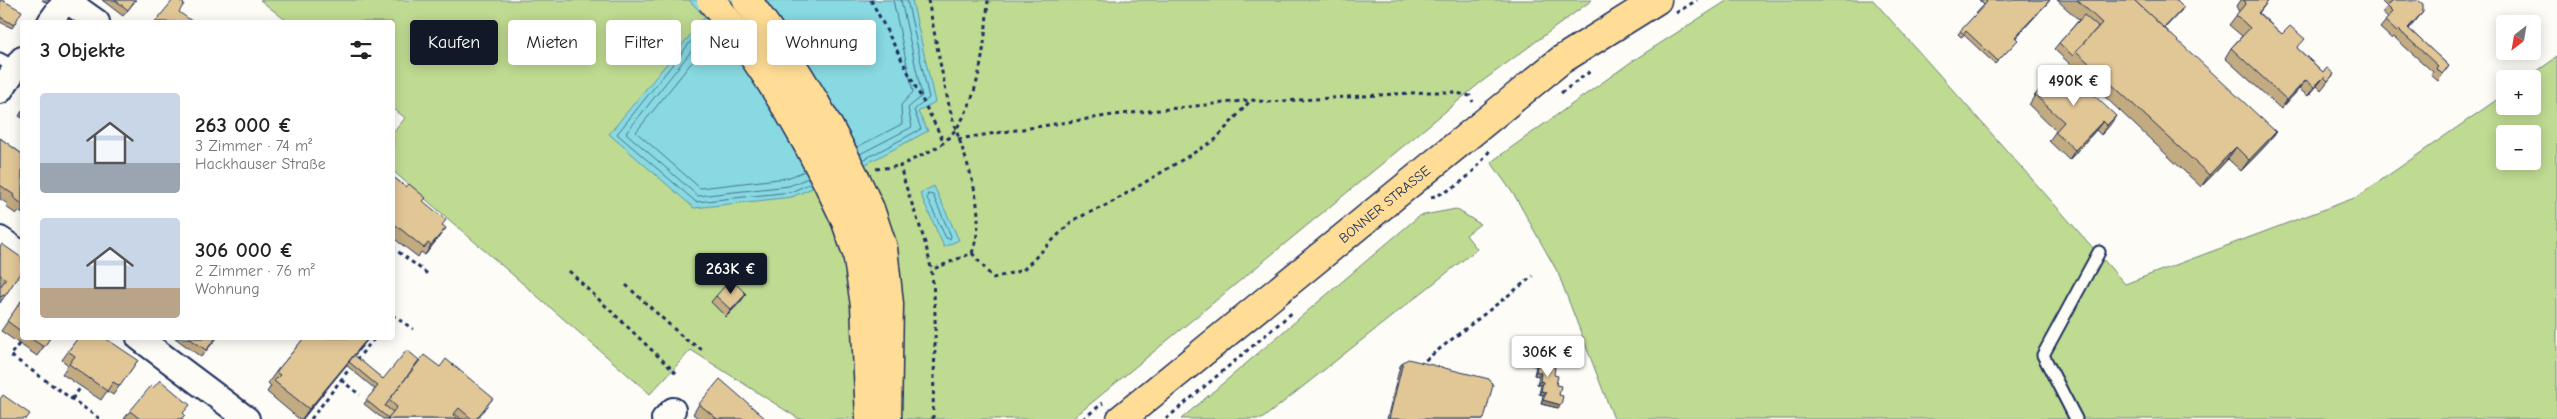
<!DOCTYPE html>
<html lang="de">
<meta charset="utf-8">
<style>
:root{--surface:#fff;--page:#f6f6f6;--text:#222;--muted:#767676;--accent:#111827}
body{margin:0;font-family:"Comic Neue",sans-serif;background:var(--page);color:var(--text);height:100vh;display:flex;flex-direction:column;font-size:19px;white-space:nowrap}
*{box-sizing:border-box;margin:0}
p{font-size:16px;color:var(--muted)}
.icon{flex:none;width:28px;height:28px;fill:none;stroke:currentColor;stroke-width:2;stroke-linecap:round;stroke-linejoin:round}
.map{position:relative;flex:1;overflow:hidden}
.details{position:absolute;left:20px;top:20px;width:375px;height:320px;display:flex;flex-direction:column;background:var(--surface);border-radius:5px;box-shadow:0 2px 12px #0003}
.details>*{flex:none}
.guide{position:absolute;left:410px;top:20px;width:475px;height:45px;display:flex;gap:10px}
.needle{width:32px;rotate:211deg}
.buttons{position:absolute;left:2496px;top:15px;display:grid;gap:10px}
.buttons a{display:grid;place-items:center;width:45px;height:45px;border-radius:5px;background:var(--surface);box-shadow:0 2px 12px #0003;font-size:25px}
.price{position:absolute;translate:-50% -42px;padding:0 11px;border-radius:5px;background:#fff;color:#222;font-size:16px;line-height:32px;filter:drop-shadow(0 1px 2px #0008)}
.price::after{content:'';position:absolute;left:50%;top:30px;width:15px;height:11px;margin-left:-8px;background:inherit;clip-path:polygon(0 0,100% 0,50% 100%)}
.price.active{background:var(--accent);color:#fff}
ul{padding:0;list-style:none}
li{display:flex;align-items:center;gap:15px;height:125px;padding:0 20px}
li span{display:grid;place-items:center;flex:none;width:140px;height:100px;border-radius:5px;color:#555}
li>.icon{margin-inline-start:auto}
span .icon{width:60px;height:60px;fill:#fffc;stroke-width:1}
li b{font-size:21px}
h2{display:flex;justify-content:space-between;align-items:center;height:60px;padding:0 20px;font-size:21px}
.pill{padding:0 18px;border-radius:5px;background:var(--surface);box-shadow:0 2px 12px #0003;font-size:18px;line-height:45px}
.pill.active{background:var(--accent);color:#fff}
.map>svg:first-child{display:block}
</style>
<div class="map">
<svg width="2557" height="419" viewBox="0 0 2557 419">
<rect width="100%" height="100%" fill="#fdfcf7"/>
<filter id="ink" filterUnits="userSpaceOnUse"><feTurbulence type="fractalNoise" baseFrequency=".02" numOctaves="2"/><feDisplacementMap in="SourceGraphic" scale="10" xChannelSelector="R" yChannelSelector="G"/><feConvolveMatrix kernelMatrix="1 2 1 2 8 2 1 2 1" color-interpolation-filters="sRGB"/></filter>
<g filter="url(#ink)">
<g fill="#bfda91" stroke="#6d8478" fill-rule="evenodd">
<path d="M260 0H691L705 16 814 187 831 224 845 264 852 309 857 419H799L691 350 650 394 393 171V133L405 118 393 108 392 22H288Z"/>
<path d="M765 0H1592L1480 83 1072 419H898L880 207 864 165Z"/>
<path d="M1728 0H1873L2125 284 2357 197 2505 94V106H2532V79H2526L2557 57V419H1614L1558 273 1516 198 1491 162 1631 62ZM2505 134H2532V161H2505Z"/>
<path d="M1456 209 1480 224 1466 235 1477 249 1262 419H1181L1419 216Z"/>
</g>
<g fill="#88d9e1" stroke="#5c95ad">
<path d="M689 0H912L935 102 918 112 928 131 864 165 792 197 694 208 609 134 705 17Z"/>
<path d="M934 186 959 240 944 247 920 193Z"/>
</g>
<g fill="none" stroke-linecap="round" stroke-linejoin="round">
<g stroke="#477392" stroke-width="1">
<path d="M708 20 617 134 696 202 791 192 811 183"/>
<path d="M712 25 626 133 698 196 789 186 808 178"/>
<path d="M717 31 636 132 700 188 787 178 805 171"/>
<path d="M857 147 902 124 901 105 913 92 893 0"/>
<path d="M860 154 912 127 908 108 922 96 901 0"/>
<path d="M863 160 921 129 914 110 929 98 907 0"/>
<path d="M928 194 933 195 951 236 950 239 946 238 927 198Z"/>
</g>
<defs>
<g id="lane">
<path d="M0 59 16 68"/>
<path d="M2076 419 2043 355 2099 252"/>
</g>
<g id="street">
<path d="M50 22 66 0 97 22"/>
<path d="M0 91 22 59"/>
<path d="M0 239 22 254"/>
<path d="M139 338 247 419"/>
<path d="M664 419 673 410"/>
</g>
<g id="primary">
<path d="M870 209 883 248 889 304 887 419"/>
<path d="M845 219 857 253 865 305 870 419"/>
<path id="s1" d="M1121 419 1561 60 1657 0"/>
</g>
</defs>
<use href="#lane" stroke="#1b2f5e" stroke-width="15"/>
<use href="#street" stroke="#1b2f5e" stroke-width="28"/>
<use href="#primary" stroke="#1b2f5e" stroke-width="31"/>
<g stroke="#1b2f5e" stroke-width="3" stroke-dasharray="4 4" stroke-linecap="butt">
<path d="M871 0 944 142"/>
<path d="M928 0C935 35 941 70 949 105 960 152 991 205 972 253L931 270"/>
<path d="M1676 13 1697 0"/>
<path d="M1561 93 1592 70"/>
<path d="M958 139 1113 115 1251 100 1268 102 1426 92H1452L1470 96 1473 102"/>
<path d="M876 169 900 166"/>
<path d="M1431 197C1456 191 1476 171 1490 150"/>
<path d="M392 247 429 275"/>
<path d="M972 253 993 278 1023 270 1073 220 1109 204 1215 140 1251 100"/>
<path d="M569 271 678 375"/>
<path d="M626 285 685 339 703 350"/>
<path d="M392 315 413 329"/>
<path d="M19 344 10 355 100 419"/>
<path d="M356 360 375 338"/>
<path d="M1419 365 1533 276"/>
<path d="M341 380 360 395"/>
<path d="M72 399 81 387"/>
<path d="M311 419 350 368"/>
<path d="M933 419C933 370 939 318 931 269 925 233 909 201 900 166 914 158 932 152 944 142 980 111 985 43 988 0"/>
<path d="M1083 419 1103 403"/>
<path d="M1166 419 1294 311"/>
</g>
<use href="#lane" stroke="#fdfcf7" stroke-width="11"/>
<use href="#street" stroke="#fdfcf7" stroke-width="24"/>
<use href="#primary" stroke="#ffdd96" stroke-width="28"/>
<defs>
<g id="primary-bridge">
<path d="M711 0C766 67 809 140 845 219"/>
<path d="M747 0C796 65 836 134 870 209"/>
</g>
</defs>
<use href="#primary-bridge" stroke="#1b2f5e" stroke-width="31" stroke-linecap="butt"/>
<use href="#primary-bridge" stroke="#ffdd96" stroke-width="28"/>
</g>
<g fill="#c2aa81" stroke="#1b2f5e">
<path d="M0 0 14 25 12 28 0 22Z"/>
<path d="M42 0H50L47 3Z"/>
<path d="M102 0H136L123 16Z"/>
<path d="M1979 0H2050L2015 38V43L1995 64 1964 35 1961 37 1958 34 1984 5Z"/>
<path d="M2057 0H2177L2182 10 2165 28 2268 143 2241 171 2228 159 2201 187 2054 49 2059 43 2079 20Z"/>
<path d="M2240 0H2269L2259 13 2323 72 2334 74 2321 90 2317 86 2308 96 2299 89 2281 109 2225 58 2231 48 2242 36 2229 25 2239 12 2236 6Z"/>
<path d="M2380 0H2418V18L2409 29 2449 66 2438 81 2431 75 2433 72 2394 37 2392 39 2380 28 2388 18 2382 13 2387 7Z"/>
<path d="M2063 66 2110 125 2101 135 2096 130 2069 160 2049 141 2056 131 2029 105 2035 95Z"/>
<path d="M22 111V118L19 116Z"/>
<path d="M0 138 22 154V214L19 211 16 214 6 207 8 204 0 199Z"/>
<path d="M392 176 423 202 443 226 439 237 425 255 421 252 418 257 392 237Z"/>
<path d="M0 247 22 270 0 303V287L1 285H0Z"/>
<path d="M716 296 742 300 726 317 711 302Z"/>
<path d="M22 300V338H50L37 356 1 331Z"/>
<path d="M78 338 138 360 113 395 107 391 101 400 62 374 68 365 62 360Z"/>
<path d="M175 338H217L201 357Z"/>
<path d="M304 338H369L354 356 383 379 419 360 440 367 493 398 477 419H383L364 404 375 389 346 365 303 419H299L267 392 271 386 268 383 276 372Z"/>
<path d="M1536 352 1551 366 1559 395 1558 408 1541 404 1543 395 1539 394 1541 385 1537 384 1539 376 1534 375 1536 366 1531 365 1534 356Z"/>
<path d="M1403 362 1484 419H1387L1400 366Z"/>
<path d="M699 404 766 419H699L693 414Z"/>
<path d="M130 411 184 414 182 419H124Z"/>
</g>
<g fill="#9e8b69" stroke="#1b2f5e">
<path d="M2050 0 2013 41 2015 37Z"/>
<path d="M2423 12 2418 18 2403 35 2408 28Z"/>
<path d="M2324 77 2317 86 2308 96 2314 87Z"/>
<path d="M2306 80 2299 89 2281 109 2287 100Z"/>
<path d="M2116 116 2110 125 2101 135 2107 125Z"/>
<path d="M2103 121 2096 130 2069 160 2075 150Z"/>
<path d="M2276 132 2268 143 2241 171 2249 160Z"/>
<path d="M2236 147 2228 159 2201 187 2209 175Z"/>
<path d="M446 228 425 255 431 245Z"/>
<path d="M746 294 742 300 726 317 731 310Z"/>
<path d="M368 338H369L302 419 309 409Z"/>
<path d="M1534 361 1538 363 1536 366 1531 365Z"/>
<path d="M1536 371 1541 373 1539 376 1534 375Z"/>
<path d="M1540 381 1543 382 1541 385 1537 384Z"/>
<path d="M1541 391 1546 392 1543 395 1539 394Z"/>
<path d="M1543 400 1561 405 1558 408 1541 404Z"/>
</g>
<g fill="#e1c696" stroke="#1b2f5e">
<path d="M0 0H2L22 11 14 25 0 17Z"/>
<path d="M115 0H135L128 10Z"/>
<path d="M173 0H178L184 4 179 12 193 22H155Z"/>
<path d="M1985 0H2050L2015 37 2018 40 1998 61 1966 31 1964 34 1960 31 1987 2Z"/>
<path d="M2077 0H2134L2276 132 2249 160 2236 147 2209 175 2076 51 2102 23Z"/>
<path d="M2134 0H2177L2184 7 2164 28Z"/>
<path d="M2244 0H2269L2258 13 2282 34 2290 26 2305 39 2297 48 2323 72 2327 68 2334 74 2328 81 2324 77 2314 87 2306 80 2287 100 2231 48 2250 28 2236 15 2246 3Z"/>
<path d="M2393 0H2418L2423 4V12L2408 28 2449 66 2442 74 2436 68 2438 66 2399 30 2397 32 2385 21 2393 12 2387 6Z"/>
<path d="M2084 15 2098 27 2076 51 2073 56 2059 43Z"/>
<path d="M2063 66 2116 116 2107 125 2103 121 2075 150 2055 132 2064 122 2035 95Z"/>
<path d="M0 138 22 154V204L13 197 14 195 0 185Z"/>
<path d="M392 176 406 187 409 184 426 198 423 201 446 220 442 225 446 228 431 245 428 243 424 248 392 222Z"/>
<path d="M2 244 22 258V270L5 296 3 295 1 297 0 296V287L6 279 0 275V247Z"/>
<path d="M731 279 746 294 731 310 716 296Z"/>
<path d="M22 300V332L7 321Z"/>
<path d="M30 338H50L44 347Z"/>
<path d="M78 338H105L138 360 120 386 113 382 107 391 69 364 75 356 68 351Z"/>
<path d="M189 338H216L206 350Z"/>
<path d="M304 338H368L309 409 274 381 280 375 276 372Z"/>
<path d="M407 350 419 360 385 406 393 412 388 418 366 400 378 386 349 362 354 355 383 379Z"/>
<path d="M1536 352 1553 356 1551 366 1555 367 1554 375 1558 376 1556 385 1561 386 1559 395 1563 396 1561 405 1543 400 1546 392 1541 391 1543 382 1540 381 1541 373 1536 371 1538 363 1534 361Z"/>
<path d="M424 355 440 367 446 359 493 398 476 419H472L459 408 453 415 458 419H387L397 407 389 400Z"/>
<path d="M1408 359 1489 379 1493 385 1484 419H1389L1403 362Z"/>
<path d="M720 379 766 419H717L699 404Z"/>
<path d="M160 380 190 405 183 413 185 415 181 419H140L130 411 151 386 153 388Z"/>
<path d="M3 395 30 414 26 419H0V399Z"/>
<path d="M455 414 461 419H458L454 416Z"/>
</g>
</g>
<g text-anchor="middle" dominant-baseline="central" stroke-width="4" stroke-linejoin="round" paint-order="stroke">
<g font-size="14" fill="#1b2f5e" stroke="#fdfcf7">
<text stroke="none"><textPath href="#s1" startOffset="340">BONNER STRASSE</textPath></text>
</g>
</g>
</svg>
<div class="buttons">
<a><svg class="needle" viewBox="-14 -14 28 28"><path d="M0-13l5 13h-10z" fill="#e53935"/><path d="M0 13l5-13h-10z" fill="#767676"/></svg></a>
<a>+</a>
<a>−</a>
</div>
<b class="price" style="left:2074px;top:107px">490K €</b>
<b class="price active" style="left:731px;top:295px">263K €</b>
<b class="price" style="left:1548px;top:378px">306K €</b>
<div class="guide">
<a class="pill active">Kaufen</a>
<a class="pill">Mieten</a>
<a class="pill">Filter</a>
<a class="pill">Neu</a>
<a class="pill">Wohnung</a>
</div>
<section class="details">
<h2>3 Objekte<svg class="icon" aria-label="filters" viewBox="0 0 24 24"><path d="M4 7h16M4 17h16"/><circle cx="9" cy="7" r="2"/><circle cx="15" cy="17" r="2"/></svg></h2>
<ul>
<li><span style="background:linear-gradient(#c9d6e8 70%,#9aa5b1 0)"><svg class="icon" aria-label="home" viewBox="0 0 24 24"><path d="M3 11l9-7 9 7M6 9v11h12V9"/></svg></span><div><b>263 000 €</b><p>3 Zimmer · 74 m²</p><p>Hackhauser Straße</p></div></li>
<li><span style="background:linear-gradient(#c9d6e8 70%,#b9a48a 0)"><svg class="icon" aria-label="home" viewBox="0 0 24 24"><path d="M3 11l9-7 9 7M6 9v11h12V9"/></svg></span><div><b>306 000 €</b><p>2 Zimmer · 76 m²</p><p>Wohnung</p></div></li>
</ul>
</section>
</div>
